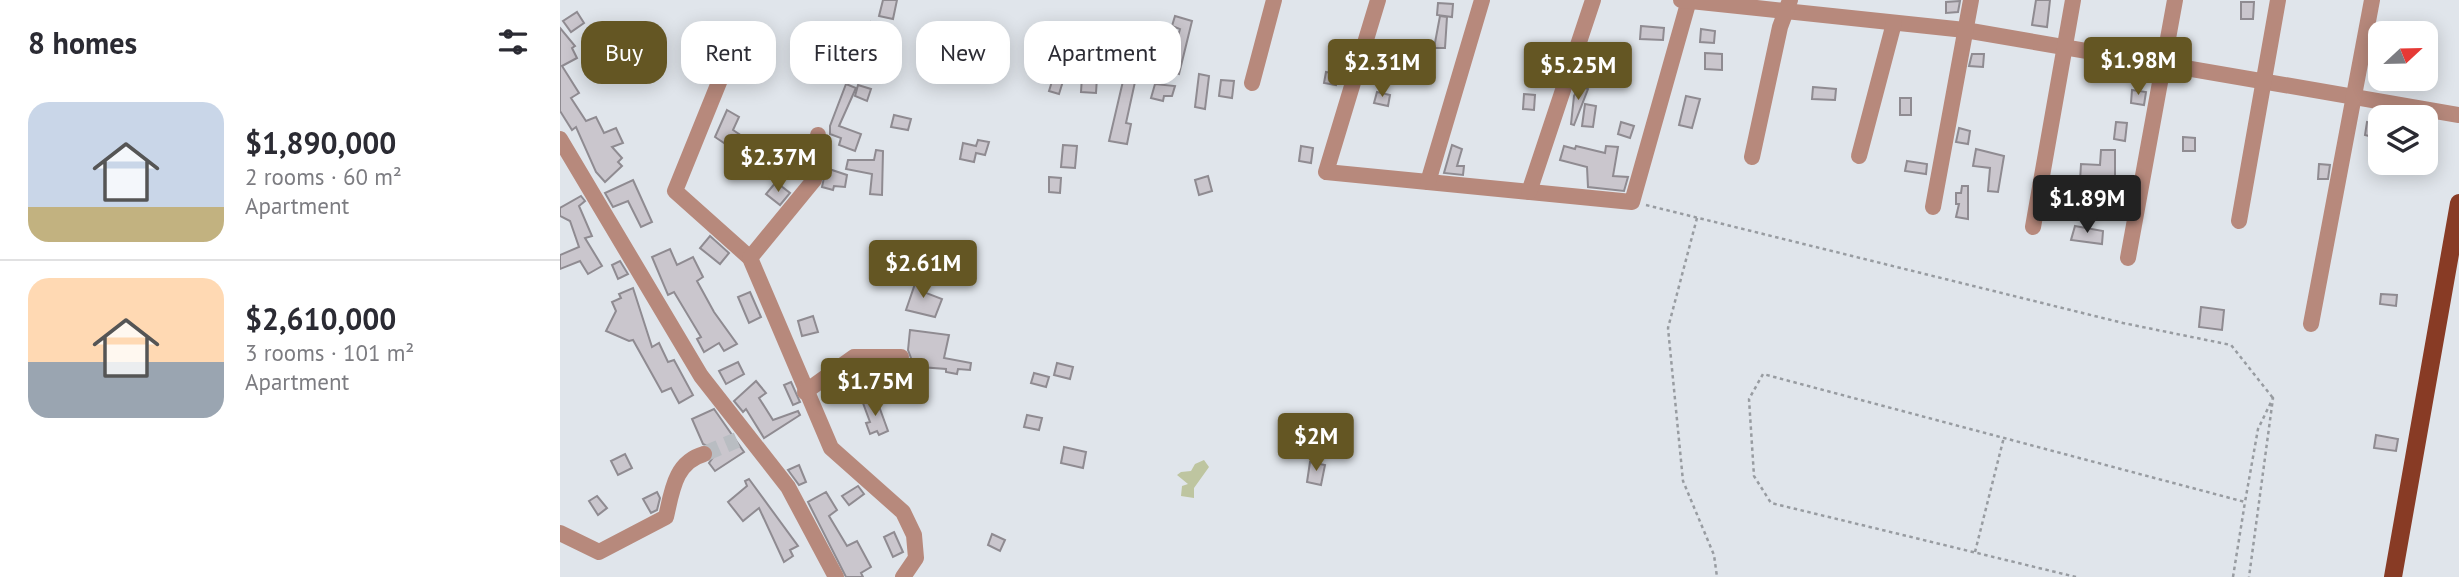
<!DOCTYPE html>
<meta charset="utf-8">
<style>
:root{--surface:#fff;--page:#f2f2f3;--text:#2b2b33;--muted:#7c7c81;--line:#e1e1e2;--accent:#645623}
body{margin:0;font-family:"PT Sans",sans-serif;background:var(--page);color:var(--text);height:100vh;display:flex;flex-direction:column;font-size:26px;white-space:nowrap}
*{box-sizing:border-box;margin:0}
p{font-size:23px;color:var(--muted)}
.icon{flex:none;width:38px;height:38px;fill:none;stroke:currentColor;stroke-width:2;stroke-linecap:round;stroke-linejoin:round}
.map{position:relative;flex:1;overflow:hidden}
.drawer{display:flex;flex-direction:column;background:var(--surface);width:560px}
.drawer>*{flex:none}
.hud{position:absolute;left:21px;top:21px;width:665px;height:63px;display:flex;gap:14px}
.needle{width:46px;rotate:68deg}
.controls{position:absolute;left:1808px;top:21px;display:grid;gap:14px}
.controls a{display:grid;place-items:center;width:70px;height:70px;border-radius:14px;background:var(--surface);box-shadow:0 4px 18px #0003;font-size:35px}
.price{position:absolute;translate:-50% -60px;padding:0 16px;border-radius:7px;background:var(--accent);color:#fff;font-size:23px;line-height:46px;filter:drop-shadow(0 2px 4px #0008)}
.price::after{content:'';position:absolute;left:50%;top:42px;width:21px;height:16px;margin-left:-10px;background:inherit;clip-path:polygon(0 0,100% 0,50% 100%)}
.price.current{background:#222;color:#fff}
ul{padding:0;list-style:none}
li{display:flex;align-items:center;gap:21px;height:175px;padding:0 28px}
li+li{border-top:2px solid var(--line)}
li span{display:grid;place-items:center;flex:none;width:196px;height:140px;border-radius:21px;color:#555}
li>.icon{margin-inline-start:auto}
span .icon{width:84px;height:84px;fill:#fffc;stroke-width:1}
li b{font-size:30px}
h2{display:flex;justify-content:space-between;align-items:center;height:84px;padding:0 28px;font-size:30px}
.tag{padding:0 24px;border-radius:21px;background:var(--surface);box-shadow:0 4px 18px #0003;font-size:24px;line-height:63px}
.tag.current{background:var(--accent);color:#fff}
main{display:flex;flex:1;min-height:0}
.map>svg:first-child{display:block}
</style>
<main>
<section class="drawer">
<h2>8 homes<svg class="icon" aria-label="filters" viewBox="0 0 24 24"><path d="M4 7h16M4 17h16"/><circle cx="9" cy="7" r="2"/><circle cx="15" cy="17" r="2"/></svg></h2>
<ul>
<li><span style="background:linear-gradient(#c9d6e8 75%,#c2b280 0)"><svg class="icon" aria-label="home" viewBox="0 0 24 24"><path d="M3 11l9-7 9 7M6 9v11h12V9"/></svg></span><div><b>$1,890,000</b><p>2 rooms · 60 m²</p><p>Apartment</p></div></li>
<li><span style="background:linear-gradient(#ffd9b3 60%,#9aa5b1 0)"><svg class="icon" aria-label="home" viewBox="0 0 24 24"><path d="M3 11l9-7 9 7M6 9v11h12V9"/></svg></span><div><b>$2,610,000</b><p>3 rooms · 101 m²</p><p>Apartment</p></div></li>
</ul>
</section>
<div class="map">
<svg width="1899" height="577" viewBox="0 0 1899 577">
<rect width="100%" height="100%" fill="#e0e5eb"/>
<path fill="#bec5a0" d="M644 460 649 467 634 488V498L621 496 622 486 628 484 617 475 621 472 631 471 635 464Z"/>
<g fill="#cac6cd" stroke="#8f8b91" stroke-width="2">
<path d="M323 0H337L333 19 319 16Z"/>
<path d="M1476 0H1490L1487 27 1472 25Z"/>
<path d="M1400 1 1398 12 1386 13V2Z"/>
<path d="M1681 2H1694L1693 19H1681Z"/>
<path d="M878 3 893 4 892 17 877 15Z"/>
<path d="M17 12 24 23 11 32 3 21Z"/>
<path d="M615 16 632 21 619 74 608 71 620 29 612 26Z"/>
<path d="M880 16 887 17 885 48H874Z"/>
<path d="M311 22 322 24 320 43 298 36 299 26 311 27Z"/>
<path d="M1081 26 1104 28 1103 40 1080 39Z"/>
<path d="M0 28 15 46 12 48 17 58 2 66 19 93 11 98 26 121 36 117 44 133 56 128 63 143 52 147 62 158 58 162 62 166 45 182 36 172 16 127 12 130 0 111Z"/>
<path d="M1141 29 1155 31 1154 43 1140 42Z"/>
<path d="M414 40 424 42 419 63 428 65 425 77 405 73 403 80 391 77 394 65 387 63 390 51 410 56Z"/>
<path d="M571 44 585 47 581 64 567 61Z"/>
<path d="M1145 53 1162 54V70L1145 69Z"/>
<path d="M1412 54H1424L1423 67 1409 66Z"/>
<path d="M766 72 778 74 776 85 764 83Z"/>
<path d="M639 74 649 76 645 109 635 107Z"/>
<path d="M494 75 504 78 499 94 489 91Z"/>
<path d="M522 76 537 77 536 93 521 92Z"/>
<path d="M661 80 674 81 672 98 659 96Z"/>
<path d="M563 81 575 82 566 123 571 124 567 144 549 141Z"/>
<path d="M286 84 296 88 279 126 301 134 295 151 279 145 281 138 270 134V126Z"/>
<path d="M595 84 615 86 612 96H604L603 101 591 98Z"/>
<path d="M298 85 311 89 307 101 295 96Z"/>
<path d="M1019 85 1028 89 1014 125 1011 124 1014 96Z"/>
<path d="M1253 87 1276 89 1275 100 1252 99Z"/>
<path d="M1572 90 1586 92 1584 105 1571 103Z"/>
<path d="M817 92 830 95 828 106 814 103Z"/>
<path d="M964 94 975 95 974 110 963 109Z"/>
<path d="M1126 96 1140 99 1132 128 1119 125Z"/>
<rect x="1340" y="98" width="11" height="17"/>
<path d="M1025 104 1036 106 1033 127 1022 126Z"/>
<path d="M167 110 179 117 173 130 185 138 176 151 155 137Z"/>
<path d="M334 115 351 119 348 130 331 127Z"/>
<path d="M1061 122 1074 126 1070 138 1058 134Z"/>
<path d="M1556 122 1567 123 1565 141 1554 139Z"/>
<path d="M1807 122 1820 125V139L1805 135Z"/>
<path d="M1399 128 1410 131 1408 144 1396 142Z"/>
<path d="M1623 137 1635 138V151H1623Z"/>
<path d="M418 140 429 142 425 155 416 153 414 162 400 159 403 143 416 146Z"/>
<path d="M503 145 517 146 515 168 501 167Z"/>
<path d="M892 145 902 149 897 166H904L903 175 884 173Z"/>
<path d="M741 146 753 148 751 163 739 161Z"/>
<path d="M1004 146 1015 149 1016 146 1045 153 1046 146 1058 147 1053 176 1068 177 1064 191 1028 187 1027 167 1000 160Z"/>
<path d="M1416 149 1444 156 1438 192 1428 191 1430 168 1413 166Z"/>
<path d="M316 150 323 151 322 195 310 194 312 174 286 169 288 160H314Z"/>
<path d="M1541 150H1555V185L1520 181 1521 164 1540 165Z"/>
<path d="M1347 161 1367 164 1366 174 1345 171Z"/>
<path d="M1759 164 1770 165 1768 179H1758Z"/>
<path d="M266 168 287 175 285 187 274 186 273 190 262 187Z"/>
<path d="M648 176 652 191 639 195 635 180Z"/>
<path d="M489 177 501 178 500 193 489 192Z"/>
<path d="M73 180 92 222 81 227 68 201 53 207 45 193Z"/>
<path d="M216 182 230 193 220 205 206 194Z"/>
<path d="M1402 186H1408V219L1396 217 1399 204H1396V193H1401Z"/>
<path d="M21 196 25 201 19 206 32 236 25 238 42 266 28 274 20 261 0 269V255L19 247 10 221 0 216V208Z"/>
<path d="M1501 205 1519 207 1518 217 1500 216Z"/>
<path d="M1515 226 1543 231 1542 244 1511 240Z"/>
<path d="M150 236 169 253 160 264 140 248Z"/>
<path d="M110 249 117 265 133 257 143 277 137 281 154 312 177 344 164 351 159 343 144 352 137 339 141 337 114 292 108 295 92 257Z"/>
<path d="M60 261 68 274 58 279 52 265Z"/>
<path d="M357 278 369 281 366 293 382 299 375 317 346 310Z"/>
<path d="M73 288 92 347 99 343 108 362 114 360 133 395 119 403 111 388 102 392 73 340 69 341 46 331 56 311 52 302 61 298 59 294Z"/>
<path d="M190 292 201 317 189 323 178 297Z"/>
<path d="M1821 294 1837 295 1836 306 1820 304Z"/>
<path d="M1641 307 1664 310 1662 330 1639 327Z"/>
<path d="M253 316 258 332 242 336 238 321Z"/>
<path d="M350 330 389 335 384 358 411 363 410 370 398 369 397 374 386 372V369L347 366 351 358 348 350Z"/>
<path d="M178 362 184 374 166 384 159 371Z"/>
<path d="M497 363 513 367 510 379 494 375Z"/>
<path d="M474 373 489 377 486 387 471 383Z"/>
<path d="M196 381 206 393 199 398 213 420 238 411 240 415 204 438 186 409 183 412 174 401Z"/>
<path d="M231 382 240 402 233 405 224 385Z"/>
<path d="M316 398 328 431 319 435 317 431 310 434 306 423 310 422 303 403Z"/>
<path d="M154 409 184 452 155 471 149 463 154 456 153 449 143 444 132 419Z"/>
<path d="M467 415 482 418 479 430 464 427Z"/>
<path d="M1816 435 1838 439 1836 451 1814 448Z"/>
<path d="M504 447 526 452 523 468 501 463Z"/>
<path d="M65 454 72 468 58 475 51 461Z"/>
<path d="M750 462 765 465 761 485 747 482Z"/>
<path d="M239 465 246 482 239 485 228 470Z"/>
<path d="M189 479 238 546 230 550 233 556 224 562 199 508 183 521 168 502 187 486 185 481Z"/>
<path d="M298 486 304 494 289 505 282 496Z"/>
<path d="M97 492 100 498 97 510 91 513 83 499Z"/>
<path d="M266 492 277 510 269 516 287 546 297 541 311 567 301 573 303 577H286L248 502Z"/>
<path d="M37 496 47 508 38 515 29 501Z"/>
<path d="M334 532 343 552 333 557 324 537Z"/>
<path d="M432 534 445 540 440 551 428 545Z"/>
</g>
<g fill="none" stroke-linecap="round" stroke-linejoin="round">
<path stroke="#b9bdc2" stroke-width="16" stroke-dasharray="16 8" stroke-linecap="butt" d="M144 454 177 440"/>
<g stroke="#989ca1" stroke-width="2.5" stroke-dasharray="3.5 3.5" stroke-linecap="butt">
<path d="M1086 205 1563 323 1671 345 1713 398"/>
<path d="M1137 218 1108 328 1123 481 1154 555 1157 577"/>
<path d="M1415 552 1444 437"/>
<path d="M1516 577 1211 503 1194 476 1189 399 1203 374 1685 502 1698 429 1713 398 1689 577"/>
<path d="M1673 577 1685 502"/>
</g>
<g stroke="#b7897c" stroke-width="16">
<path d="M818 0 766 172 1072 202 1129 0"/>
<path d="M1121 0 1405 30 1899 115"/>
<path d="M166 65 115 191 190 258 271 448 343 512 354 535 356 558 343 577"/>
<path d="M692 83 714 0"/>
<path d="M0 139 141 376 228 487 276 577"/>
<path d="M1299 156 1334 23"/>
<path d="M1192 157 1220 27 1230 0"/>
<path d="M868 182 922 0"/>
<path d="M969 192 1033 0"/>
<path d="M1373 207 1411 0"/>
<path d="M1679 221 1718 0"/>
<path d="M1473 227 1513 0"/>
<path d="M190 258 254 180 258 135"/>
<path d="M1568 258 1615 0"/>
<path d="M1751 324 1812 0"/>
<path d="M245 392 294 357H341"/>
<path d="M0 533 39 552 106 517C112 491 115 462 144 454"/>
</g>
<path stroke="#883b25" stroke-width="18" d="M1833 577 1899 203"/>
</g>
</svg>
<div class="controls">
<a><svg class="needle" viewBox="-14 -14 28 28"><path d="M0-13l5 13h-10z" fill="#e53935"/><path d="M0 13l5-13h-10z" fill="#7c7c81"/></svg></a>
<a><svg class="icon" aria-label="layers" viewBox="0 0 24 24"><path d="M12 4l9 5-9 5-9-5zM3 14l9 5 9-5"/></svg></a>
</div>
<b class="price" style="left:1578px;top:97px">$1.98M</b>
<b class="price" style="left:822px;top:99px">$2.31M</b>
<b class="price" style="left:1018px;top:102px">$5.25M</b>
<b class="price" style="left:218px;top:194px">$2.37M</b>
<b class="price current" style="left:1527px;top:235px">$1.89M</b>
<b class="price" style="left:363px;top:300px">$2.61M</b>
<b class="price" style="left:315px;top:418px">$1.75M</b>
<b class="price" style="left:756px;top:473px">$2M</b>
<div class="hud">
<a class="tag current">Buy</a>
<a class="tag">Rent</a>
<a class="tag">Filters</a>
<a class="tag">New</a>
<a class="tag">Apartment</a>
</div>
</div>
</main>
